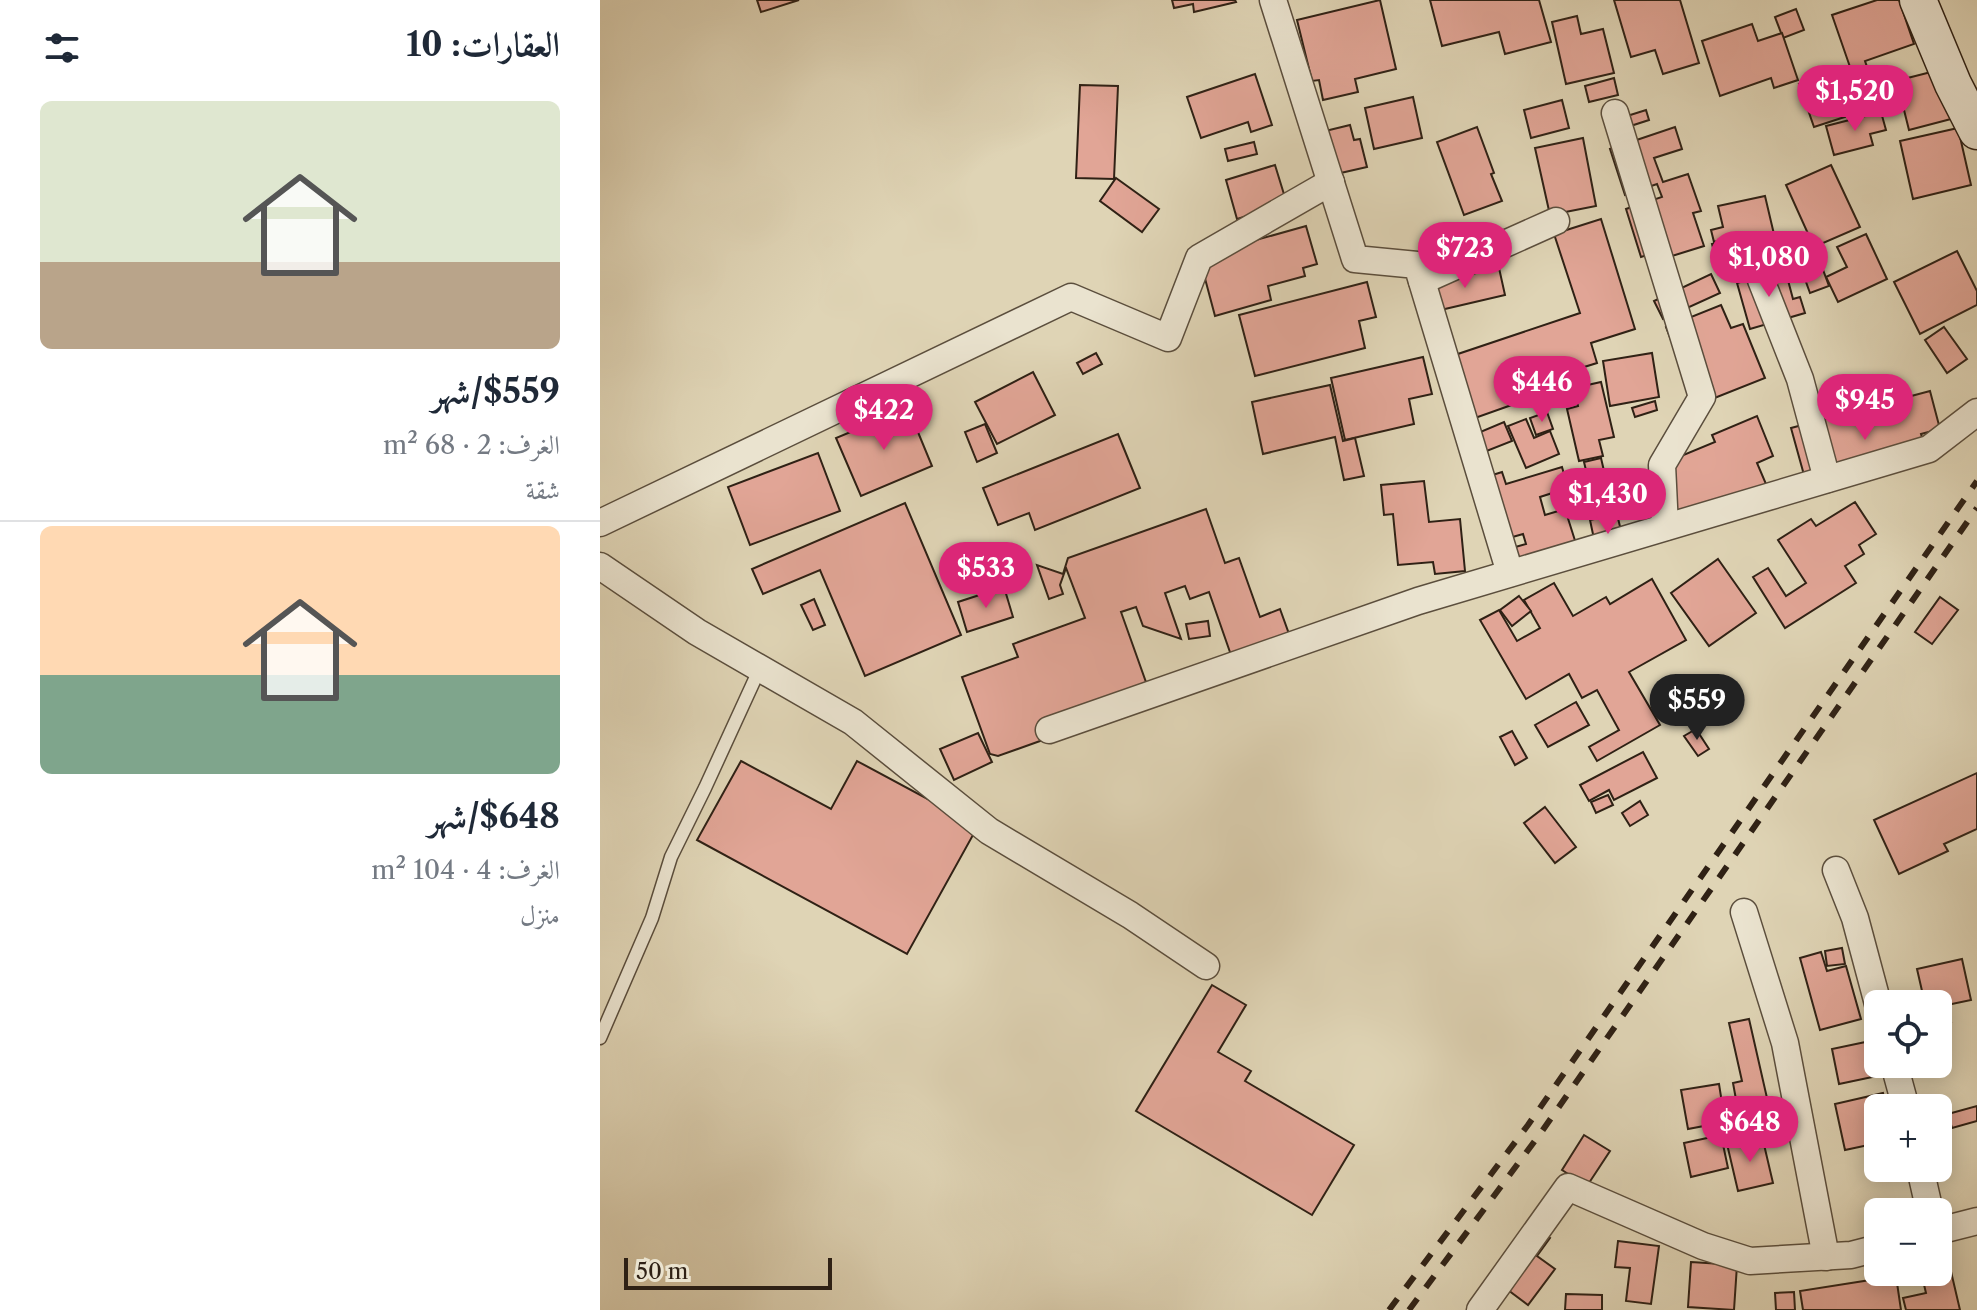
<!DOCTYPE html>
<html lang="ar">
<meta charset="utf-8">
<style>
:root{--surface:#fff;--page:#f6f6f7;--text:#1f2937;--muted:#747a83;--line:#e0e1e3;--accent:#db2777}
body{margin:0;font-family:"Libre Caslon Text",Amiri,serif;background:var(--page);color:var(--text);direction:rtl;height:100vh;display:flex;flex-direction:column;font-size:30px;white-space:nowrap}
*{box-sizing:border-box;margin:0}
p{font-size:26px;color:var(--muted)}
.icon{flex:none;width:44px;height:44px;fill:none;stroke:currentColor;stroke-width:2;stroke-linecap:round;stroke-linejoin:round}
.map{position:relative;flex:1;overflow:hidden;direction:ltr}
.details{display:flex;flex-direction:column;background:var(--surface);width:600px}
.details>*{flex:none}
.controls{position:absolute;left:1264px;top:990px;display:grid;gap:16px}
.controls a{display:grid;place-items:center;width:88px;height:88px;border-radius:12px;background:var(--surface);box-shadow:0 4px 20px #0003;font-size:40px}
.scale{position:absolute;left:24px;bottom:20px;width:208px;box-sizing:border-box;padding-left:8px;border:4px solid #2f2115;border-top:0;font-size:22px;line-height:28px;white-space:nowrap;color:#2f2115;-webkit-text-stroke:6px #eae3cf;paint-order:stroke}
.price{position:absolute;translate:-50% -68px;padding:0 18px;border-radius:28px;background:var(--accent);color:#fff;font-size:26px;line-height:52px;filter:drop-shadow(0 2px 4px #0008)}
.price::after{content:'';position:absolute;left:50%;top:48px;width:24px;height:18px;margin-left:-12px;background:inherit;clip-path:polygon(0 0,100% 0,50% 100%)}
.price.on{background:#222;color:#fff}
ul{padding:0;list-style:none}
li{display:grid;align-content:center;gap:16px;height:424px;padding:0 40px}
li+li{border-top:2px solid var(--line)}
li span{display:grid;place-items:center;height:248px;border-radius:12px;color:#555}
li>.icon{margin-inline-start:auto}
span .icon{width:144px;height:144px;fill:#fffc;stroke-width:1}
li b{font-size:34px}
h2{display:flex;justify-content:space-between;align-items:center;height:96px;padding:0 40px;font-size:34px}
main{display:flex;flex:1;min-height:0}
.map>svg:first-child{display:block}
</style>
<main>
<div class="map">
<svg width="1377" height="1310" viewBox="0 0 1377 1310">
<rect width="100%" height="100%" fill="#dfd4b5"/>
<filter id="stains"><feTurbulence type="fractalNoise" baseFrequency=".0025" numOctaves="4"/><feColorMatrix values="0 0 0 0 .2 0 0 0 0 .09 0 0 0 0 .02 0 0 0 .5 -.17"/></filter>
<radialGradient id="worn" r=".72"><stop offset=".6" stop-color="#630" stop-opacity="0"/><stop offset="1" stop-color="#630" stop-opacity=".3"/></radialGradient>
<g fill="#e1a596" stroke="#2f2115" stroke-width="2">
<path d="M157 0H199L161 12Z"/>
<path d="M572 0H635L636 2 594 12 593 4 574 8Z"/>
<path d="M780 0 796 69 755 79 758 92 723 100 719 80 712 81 697 20Z"/>
<path d="M830 0H939L951 42 905 54 899 32 842 46Z"/>
<path d="M1014 0H1080L1099 63 1063 74 1055 50 1031 57Z"/>
<path d="M1277 0H1299L1314 44 1265 61 1278 98 1258 105 1260 112 1214 127 1199 84 1221 77 1229 99 1258 90 1232 15Z"/>
<path d="M1196 9 1204 30 1183 38 1175 17Z"/>
<path d="M977 16 981 34 1003 29 1014 73 966 84 952 22Z"/>
<path d="M1152 24 1158 41 1182 33 1198 80 1174 88 1171 78 1120 96 1102 41Z"/>
<path d="M1339 70 1351 119 1309 130 1302 102 1281 107 1276 86Z"/>
<path d="M655 74 672 125 651 132 648 122 601 138 587 97Z"/>
<path d="M1014 78 1018 95 989 102 985 86Z"/>
<path d="M480 85 518 86 514 179 476 178Z"/>
<path d="M813 97 822 138 774 149 765 108Z"/>
<path d="M962 100 969 128 931 138 924 110Z"/>
<path d="M1046 110 1049 120 1009 133 1005 123Z"/>
<path d="M1281 112 1286 130 1270 134 1273 145 1234 155 1226 126Z"/>
<path d="M750 125 754 140 760 139 767 167 723 177 713 134Z"/>
<path d="M877 127 894 173 891 174 902 201 864 215 837 142Z"/>
<path d="M1075 127 1082 149 1054 158 1063 182 1088 174 1101 211 1093 213 1104 246 1072 256 1069 248 1041 257 1026 209 1062 197 1057 184 1025 195 1010 149Z"/>
<path d="M1358 128 1371 185 1313 199 1300 141Z"/>
<path d="M983 138 996 206 950 215 935 148Z"/>
<path d="M654 142 657 154 628 161 625 149Z"/>
<path d="M675 165 687 204 637 219 626 180Z"/>
<path d="M1231 165 1260 227 1214 247 1186 185Z"/>
<path d="M516 178 559 209 542 232 500 201Z"/>
<path d="M1165 196 1177 247 1143 255 1139 236 1114 242 1111 230 1123 227 1118 206Z"/>
<path d="M1001 219 1035 329 991 343 997 363 981 368 985 379 861 423 840 360 980 313 954 234Z"/>
<path d="M706 226 717 264 703 268 705 276 668 286 671 300 615 316 599 256Z"/>
<path d="M1266 234 1287 279 1238 302 1226 277 1247 267 1237 247Z"/>
<path d="M1133 239 1138 264 1118 268 1112 244Z"/>
<path d="M1213 243 1229 286 1210 293 1194 249Z"/>
<path d="M1357 251 1377 291V305L1320 334 1294 282Z"/>
<path d="M899 268 905 295 832 312 826 284Z"/>
<path d="M1185 269 1193 299 1200 297 1205 313 1150 329 1137 283Z"/>
<path d="M1111 274 1120 293 1063 319 1054 301Z"/>
<path d="M767 282 776 317 759 321 765 348 655 376 639 315Z"/>
<path d="M1121 305 1131 328 1143 324 1165 378 1112 399 1075 350 1066 327Z"/>
<path d="M1344 327 1367 359 1347 373 1325 340Z"/>
<path d="M496 353 502 364 483 374 477 363Z"/>
<path d="M1052 353 1059 397 1010 406 1003 361Z"/>
<path d="M823 357 832 394 809 399 814 424 745 440 731 378Z"/>
<path d="M433 372 455 415 397 444 375 402Z"/>
<path d="M1001 382 1014 437 999 440 1003 456 979 461 967 409 978 406 974 388Z"/>
<path d="M730 385 743 441 755 438 764 476 744 480 735 437 663 454 652 402Z"/>
<path d="M1330 391 1340 429 1321 434 1329 461 1209 493 1191 428Z"/>
<path d="M1055 401 1057 410 1035 417 1032 408Z"/>
<path d="M308 408 332 466 261 496 236 438Z"/>
<path d="M947 412 953 429 936 435 930 418Z"/>
<path d="M1157 416 1173 456 1157 463 1169 491 1073 518 1052 468 1115 442 1112 435Z"/>
<path d="M926 419 934 438 950 431 959 454 926 468 908 426Z"/>
<path d="M904 422 912 441 874 456 866 438Z"/>
<path d="M385 424 397 453 377 462 365 432Z"/>
<path d="M518 434 540 488 435 530 429 513 398 525 383 488Z"/>
<path d="M218 453 240 511 150 545 128 487Z"/>
<path d="M1001 458 1007 484 990 487 984 462Z"/>
<path d="M962 467 968 488 940 497 945 515 965 509 978 550 911 570 905 550 926 544 923 534 902 540 883 478 902 472 906 484Z"/>
<path d="M824 481 829 522 860 519 865 571 835 574 833 562 798 565 793 514 784 515 781 485Z"/>
<path d="M1255 502 1276 534 1259 545 1264 554 1245 566 1256 583 1185 628 1153 577 1168 568 1186 596 1206 583 1178 540 1211 519 1216 526Z"/>
<path d="M305 503 361 635 265 676 220 570 163 594 152 569Z"/>
<path d="M606 509 625 563 639 558 660 617 680 609 689 634 631 655 609 592 590 599 585 586 565 593 581 639 543 626 536 607 521 612 547 685 538 706 398 756 390 754 362 677 418 657 413 644 485 618 466 568 460 585 463 594 449 599 437 565 463 574 468 558Z"/>
<path d="M1017 514 1026 552 998 558 990 520Z"/>
<path d="M1118 559 1156 613 1109 646 1071 593Z"/>
<path d="M1052 579 1086 640 1029 672 1060 725 997 761 989 747 1019 730 997 690 982 698 969 674 926 699 880 620 899 610 917 641 940 628 924 600 954 583 973 616 1006 597 1010 604Z"/>
<path d="M404 587 413 617 367 632 358 602Z"/>
<path d="M919 596 931 611 912 626 900 610Z"/>
<path d="M1340 597 1358 610 1332 644 1315 632Z"/>
<path d="M214 599 225 625 213 630 201 605Z"/>
<path d="M608 621 610 636 589 639 586 624Z"/>
<path d="M976 702 989 725 948 747 935 725Z"/>
<path d="M1096 729 1109 749 1098 756 1084 736Z"/>
<path d="M912 731 927 758 915 765 900 737Z"/>
<path d="M378 733 392 762 354 780 340 749Z"/>
<path d="M1043 752 1057 778 1014 800 1009 790 989 801 980 785Z"/>
<path d="M141 761 231 809 257 761 378 826 307 954 97 840Z"/>
<path d="M1377 773V829L1344 844 1348 851 1299 874 1274 820Z"/>
<path d="M1008 795 1013 805 996 813 991 802Z"/>
<path d="M1040 801 1048 815 1030 826 1022 813Z"/>
<path d="M945 807 976 847 955 863 924 823Z"/>
<path d="M1242 948 1245 964 1227 966 1225 951Z"/>
<path d="M1221 952 1227 971 1246 966 1261 1019 1220 1030 1200 958Z"/>
<path d="M1362 959 1371 1000 1347 1005 1351 1022 1338 1024V1004H1325L1317 969Z"/>
<path d="M612 985 646 1005 618 1052 651 1071 645 1081 754 1145 712 1215 536 1111Z"/>
<path d="M1149 1019 1167 1098 1137 1105 1133 1083 1142 1081 1129 1023Z"/>
<path d="M1275 1040 1278 1064H1280L1282 1075 1239 1084 1232 1049Z"/>
<path d="M1119 1084 1125 1122 1088 1129 1081 1090Z"/>
<path d="M1283 1093 1287 1108H1278V1143L1245 1150 1235 1104Z"/>
<path d="M1377 1106V1121L1352 1128 1348 1114Z"/>
<path d="M984 1135 1010 1151 987 1186 962 1170Z"/>
<path d="M1121 1135 1128 1168 1091 1177 1084 1143Z"/>
<path d="M1162 1136 1173 1183 1138 1191 1127 1144Z"/>
<path d="M939 1230 950 1238 937 1256 955 1269 928 1305 900 1284Z"/>
<path d="M1018 1241 1059 1246 1051 1304 1026 1301 1030 1268 1015 1267Z"/>
<path d="M1091 1262 1137 1265 1134 1310 1088 1307Z"/>
<path d="M1349 1263 1360 1310H1306L1303 1298 1326 1293 1321 1272H1338V1265Z"/>
<path d="M1296 1276 1301 1310H1203L1200 1291Z"/>
<path d="M1194 1292 1195 1310H1176L1175 1293Z"/>
<path d="M966 1294 1002 1295V1310H965Z"/>
</g>
<g fill="none" stroke-linecap="round" stroke-linejoin="round">
<defs>
<path id="lane" d="M0 1038 52 918 71 857 105 788 160 668"/>
<g id="street">
<path d="M673 0 755 259 817 265 910 573"/>
<path d="M1015 113 1102 397 1062 465 1065 527"/>
<path d="M1161 280 1200 379 1227 479"/>
<path d="M822 281 956 221"/>
<path d="M0 523 471 297 568 338 599 258 731 182"/>
<path d="M0 566 97 632 253 722 389 831 530 915 606 966"/>
<path d="M449 730 818 601 1329 449 1377 412"/>
<path d="M1236 870 1255 918 1278 1004"/>
<path d="M1144 912 1185 1043 1226 1257"/>
<path d="M1294 1064 1306 1108"/>
<path d="M1320 1168 1330 1212"/>
<path d="M1338 1231 1377 1221"/>
<path d="M880 1310 968 1187 1103 1246 1150 1261 1251 1255 1278 1248"/>
</g>
<path id="secondary" d="M1318 0 1353 84 1377 131"/>
</defs>
<use href="#lane" stroke="#5b4e3d" stroke-width="15"/>
<use href="#street" stroke="#5b4e3d" stroke-width="29"/>
<use href="#secondary" stroke="#2f2115" stroke-width="39"/>
<use href="#lane" stroke="#eae3cf" stroke-width="12"/>
<use href="#street" stroke="#eae3cf" stroke-width="26"/>
<use href="#secondary" stroke="#eae3cf" stroke-width="36"/>
<g stroke="#2f2115" stroke-width="6" stroke-dasharray="14 14" stroke-linecap="butt">
<path d="M789 1310 928 1125 1377 481"/>
<path d="M809 1310 940 1134 1377 508"/>
</g>
</g>
<rect width="100%" height="100%" filter="url(#stains)"/>
<rect width="100%" height="100%" fill="url(#worn)"/>
</svg>
<div class="controls">
<a><svg class="icon" aria-label="locate" viewBox="0 0 24 24"><circle cx="12" cy="12" r="6"/><path d="M12 2v4M12 18v4M2 12h4M18 12h4"/></svg></a>
<a>+</a>
<a>−</a>
</div>
<div class="scale">50 m</div>
<b class="price" style="left:1255px;top:133px">$1,520</b>
<b class="price" style="left:865px;top:290px">$723</b>
<b class="price" style="left:1169px;top:299px">$1,080</b>
<b class="price" style="left:942px;top:424px">$446</b>
<b class="price" style="left:1265px;top:442px">$945</b>
<b class="price" style="left:284px;top:452px">$422</b>
<b class="price" style="left:1008px;top:536px">$1,430</b>
<b class="price" style="left:386px;top:610px">$533</b>
<b class="price on" style="left:1097px;top:742px">$559</b>
<b class="price" style="left:1150px;top:1164px">$648</b>
</div>
<section class="details">
<h2>العقارات: 10<svg class="icon" aria-label="filters" viewBox="0 0 24 24"><path d="M4 7h16M4 17h16"/><circle cx="9" cy="7" r="2"/><circle cx="15" cy="17" r="2"/></svg></h2>
<ul>
<li><span style="background:linear-gradient(#dfe7d0 65%,#b9a48a 0)"><svg class="icon" aria-label="home" viewBox="0 0 24 24"><path d="M3 11l9-7 9 7M6 9v11h12V9"/></svg></span><div><b>$559/شهر</b><p>الغرف: 2 · 68 m²</p><p>شقة</p></div></li>
<li><span style="background:linear-gradient(#ffd9b3 60%,#7fa58c 0)"><svg class="icon" aria-label="home" viewBox="0 0 24 24"><path d="M3 11l9-7 9 7M6 9v11h12V9"/></svg></span><div><b>$648/شهر</b><p>الغرف: 4 · 104 m²</p><p>منزل</p></div></li>
</ul>
</section>
</main>
